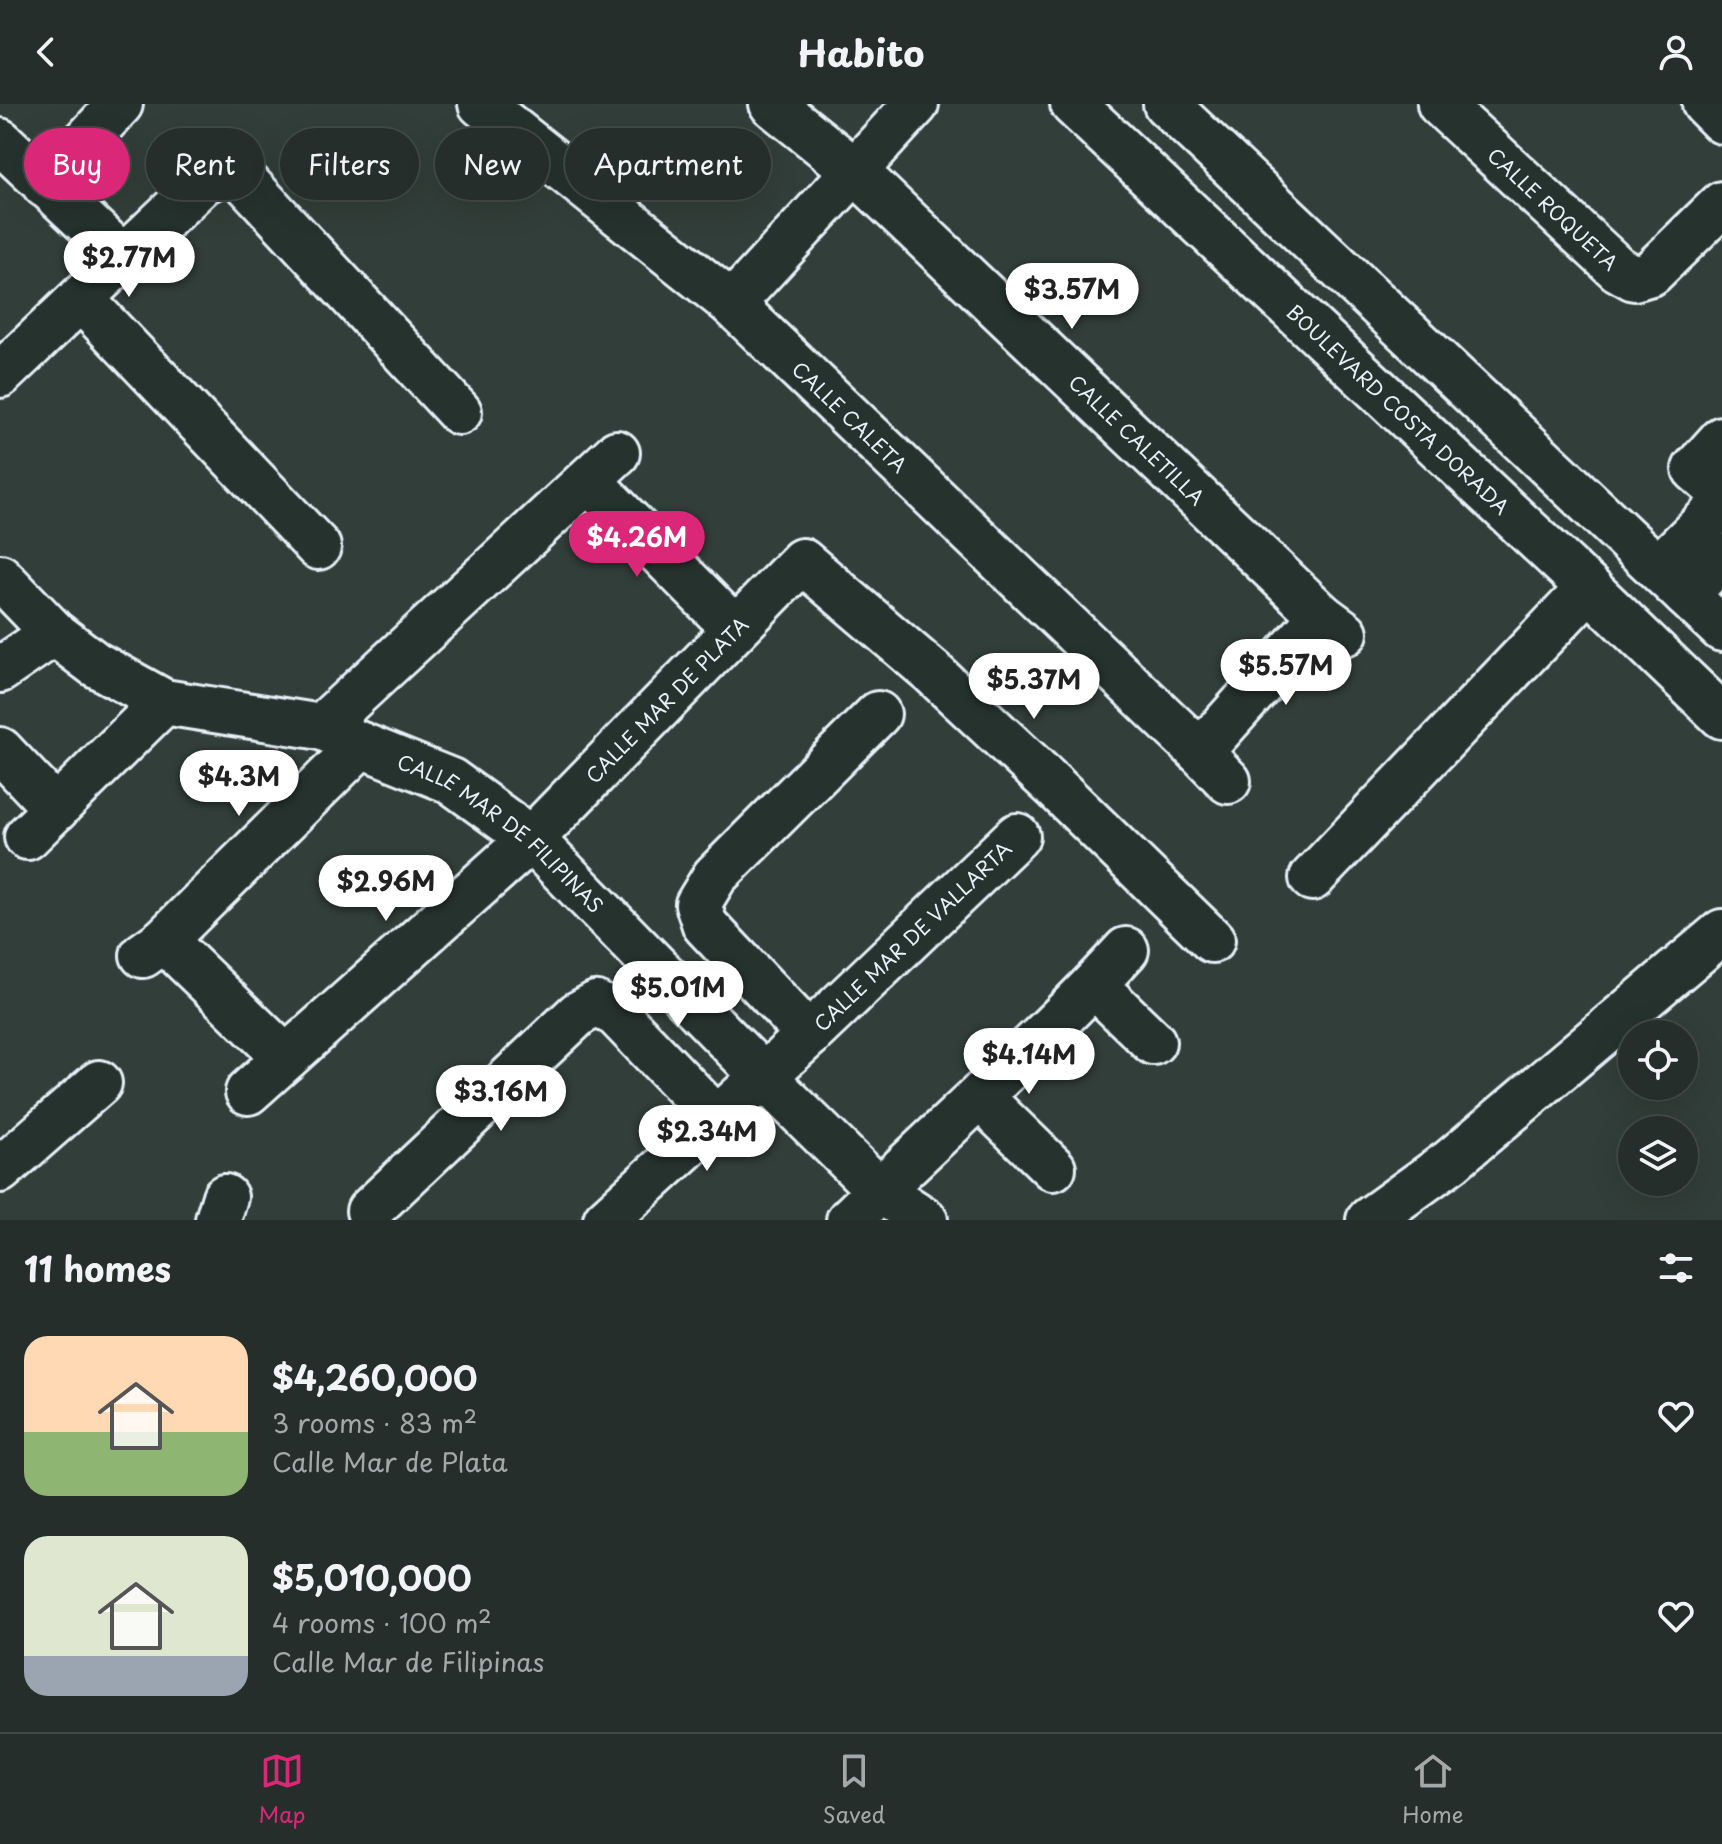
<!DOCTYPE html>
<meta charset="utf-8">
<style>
:root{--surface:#262e2b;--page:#2e3633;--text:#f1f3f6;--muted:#a4a8a9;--line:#424a47;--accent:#db2777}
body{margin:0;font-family:"Playpen Sans",sans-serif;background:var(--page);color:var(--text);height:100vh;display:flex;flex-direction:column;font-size:30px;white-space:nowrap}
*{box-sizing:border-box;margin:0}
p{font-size:26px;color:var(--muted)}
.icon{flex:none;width:44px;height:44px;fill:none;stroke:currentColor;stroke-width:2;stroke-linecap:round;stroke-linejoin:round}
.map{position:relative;height:1116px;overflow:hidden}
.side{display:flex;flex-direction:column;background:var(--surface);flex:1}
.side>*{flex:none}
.top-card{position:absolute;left:24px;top:24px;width:800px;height:72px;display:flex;gap:16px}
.fabs{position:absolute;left:1618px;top:916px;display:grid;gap:16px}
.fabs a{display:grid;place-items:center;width:80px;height:80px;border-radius:50%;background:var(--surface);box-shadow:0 8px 32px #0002,0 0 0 2px var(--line);font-size:40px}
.price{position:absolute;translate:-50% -68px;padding:0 18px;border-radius:28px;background:#fff;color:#222;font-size:26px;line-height:52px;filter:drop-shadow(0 2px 4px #0008)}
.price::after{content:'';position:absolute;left:50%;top:48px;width:24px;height:18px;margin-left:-12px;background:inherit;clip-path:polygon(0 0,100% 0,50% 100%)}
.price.active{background:var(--accent);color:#fff}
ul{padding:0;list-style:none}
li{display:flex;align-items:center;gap:24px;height:200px;padding:0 24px}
li span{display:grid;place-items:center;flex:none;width:224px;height:160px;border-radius:24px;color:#555}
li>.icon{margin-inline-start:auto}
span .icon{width:96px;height:96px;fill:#fffc;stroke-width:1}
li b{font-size:34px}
h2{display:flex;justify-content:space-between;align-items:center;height:96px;padding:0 24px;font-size:34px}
.tag{padding:0 28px;border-radius:36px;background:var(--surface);box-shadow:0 8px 32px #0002,0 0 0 2px var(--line);font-size:28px;line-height:72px}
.tag.active{background:var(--accent);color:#fff}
header{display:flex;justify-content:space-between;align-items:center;height:104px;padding:0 24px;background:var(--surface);font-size:36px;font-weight:700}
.dock{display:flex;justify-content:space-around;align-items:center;height:112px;border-top:2px solid var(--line);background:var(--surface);font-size:22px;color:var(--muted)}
.dock a{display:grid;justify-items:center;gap:4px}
.dock .active{color:var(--accent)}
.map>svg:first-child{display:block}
</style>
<header><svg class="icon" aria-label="back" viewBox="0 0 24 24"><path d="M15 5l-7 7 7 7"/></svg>Habito<svg class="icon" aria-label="person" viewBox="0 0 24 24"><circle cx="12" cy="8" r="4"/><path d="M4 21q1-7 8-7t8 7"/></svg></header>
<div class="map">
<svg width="1722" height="1116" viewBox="0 0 1722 1116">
<rect width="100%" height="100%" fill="#323e39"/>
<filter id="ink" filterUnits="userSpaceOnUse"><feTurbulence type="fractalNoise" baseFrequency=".0125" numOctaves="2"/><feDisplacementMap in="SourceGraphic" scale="16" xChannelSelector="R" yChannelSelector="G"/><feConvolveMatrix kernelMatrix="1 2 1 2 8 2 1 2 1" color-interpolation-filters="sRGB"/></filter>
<g filter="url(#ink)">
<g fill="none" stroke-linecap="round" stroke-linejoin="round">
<defs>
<g id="minor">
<path id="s1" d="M481 0 732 200 1200 648 1228 677"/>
<path id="s2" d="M772 0 854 66 1322 512 1345 529"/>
<path id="s3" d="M1440 0 1618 165 1634 174 1651 169 1722 100"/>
<path d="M1705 0 1722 17"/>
<path d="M0 37 123 153"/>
<path d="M45 81 120 0"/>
<path d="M81 195 318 443"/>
<path d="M732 200 916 0"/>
<path d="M0 271 204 77 225 68 243 75 459 308"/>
<path d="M1722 335 1695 365 1722 389"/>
<path d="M589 377 734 524"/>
<path d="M1658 464 1722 401"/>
<path id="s4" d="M0 473 54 529 95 560 164 598 321 623 361 641 451 677 531 735 763 972 879 1086 925 1116"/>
<path d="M1686 491 1722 453"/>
<path d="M0 566 54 529"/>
<path d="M321 623 617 349"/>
<path d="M0 646 56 705"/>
<path d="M1200 648 1322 512"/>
<path d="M27 733 164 598"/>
<path d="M1312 774 1589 484"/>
<path d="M164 836 286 954"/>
<path d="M143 851 164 836 361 641"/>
<path d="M1094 881 1153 938"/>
<path d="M809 931 705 821 698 800 715 772 878 610"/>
<path id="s5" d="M248 988 531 735 802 457 932 568 1056 684 1212 836"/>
<path d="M980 993 1053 1064"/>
<path d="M0 1066 99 979"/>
<path d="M369 1107 578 910 596 900 616 910 716 1014"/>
<path d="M218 1116 225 1093"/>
<path id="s6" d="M606 1116 809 931 1017 732"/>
<path d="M849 1116C941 1026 1039 941 1126 846"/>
</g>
<g id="major">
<path id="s7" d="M1073 0 1589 484 1722 612"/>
<path d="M1166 0 1722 525"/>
<path d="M1369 1116 1451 1057 1722 828"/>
</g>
</defs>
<use href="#minor" stroke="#e8f1f8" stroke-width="50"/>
<use href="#major" stroke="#e8f1f8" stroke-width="50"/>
<use href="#minor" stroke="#26332d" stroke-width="44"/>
<use href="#major" stroke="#26332d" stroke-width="44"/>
</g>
</g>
<g text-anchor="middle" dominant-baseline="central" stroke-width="8" stroke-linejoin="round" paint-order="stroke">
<g font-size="20" fill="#e8f1f8" stroke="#26332d">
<text stroke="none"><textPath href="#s3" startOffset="154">CALLE ROQUETA</textPath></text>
<text stroke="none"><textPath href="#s7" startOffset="446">BOULEVARD COSTA DORADA</textPath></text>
<text stroke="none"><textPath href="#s1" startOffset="484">CALLE CALETA</textPath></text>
<text stroke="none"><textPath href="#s2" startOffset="496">CALLE CALETILLA</textPath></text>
<text stroke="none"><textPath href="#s5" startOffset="574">CALLE MAR DE PLATA</textPath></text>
<text stroke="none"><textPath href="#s4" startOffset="578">CALLE MAR DE FILIPINAS</textPath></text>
<text stroke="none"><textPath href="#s6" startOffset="418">CALLE MAR DE VALLARTA</textPath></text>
</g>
</g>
</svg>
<div class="fabs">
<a><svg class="icon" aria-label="locate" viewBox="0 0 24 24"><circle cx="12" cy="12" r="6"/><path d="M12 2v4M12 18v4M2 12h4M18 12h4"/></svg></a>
<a><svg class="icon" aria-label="layers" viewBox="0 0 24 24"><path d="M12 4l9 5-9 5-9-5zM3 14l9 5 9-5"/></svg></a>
</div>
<b class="price" style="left:129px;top:195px">$2.77M</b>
<b class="price" style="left:1072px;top:227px">$3.57M</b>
<b class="price active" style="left:637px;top:475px">$4.26M</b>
<b class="price" style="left:1286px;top:603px">$5.57M</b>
<b class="price" style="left:1034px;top:617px">$5.37M</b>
<b class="price" style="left:239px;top:714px">$4.3M</b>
<b class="price" style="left:386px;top:819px">$2.96M</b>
<b class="price" style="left:678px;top:925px">$5.01M</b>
<b class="price" style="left:1029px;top:992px">$4.14M</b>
<b class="price" style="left:501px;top:1029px">$3.16M</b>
<b class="price" style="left:707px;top:1069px">$2.34M</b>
<div class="top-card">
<a class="tag active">Buy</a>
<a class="tag">Rent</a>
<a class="tag">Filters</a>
<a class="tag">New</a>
<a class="tag">Apartment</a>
</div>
</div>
<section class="side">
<h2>11 homes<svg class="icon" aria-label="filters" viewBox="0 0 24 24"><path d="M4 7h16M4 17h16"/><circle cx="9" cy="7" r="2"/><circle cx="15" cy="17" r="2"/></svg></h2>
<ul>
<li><span style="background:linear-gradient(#ffd9b3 60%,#8fb573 0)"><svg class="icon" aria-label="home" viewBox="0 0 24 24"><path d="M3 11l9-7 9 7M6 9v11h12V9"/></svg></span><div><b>$4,260,000</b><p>3 rooms · 83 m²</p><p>Calle Mar de Plata</p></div><svg class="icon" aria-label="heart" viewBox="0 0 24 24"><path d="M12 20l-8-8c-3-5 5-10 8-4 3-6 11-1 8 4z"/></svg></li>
<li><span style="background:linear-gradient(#dfe7d0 75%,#9aa5b1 0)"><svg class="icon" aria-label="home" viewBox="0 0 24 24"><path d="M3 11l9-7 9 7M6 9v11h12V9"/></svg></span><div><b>$5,010,000</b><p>4 rooms · 100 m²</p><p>Calle Mar de Filipinas</p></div><svg class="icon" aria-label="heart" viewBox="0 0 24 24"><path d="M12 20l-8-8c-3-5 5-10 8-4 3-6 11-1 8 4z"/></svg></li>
</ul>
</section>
<nav class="dock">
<a class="active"><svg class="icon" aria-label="map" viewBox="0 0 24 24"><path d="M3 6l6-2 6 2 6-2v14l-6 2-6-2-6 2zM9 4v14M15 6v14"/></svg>Map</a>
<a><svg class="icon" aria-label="saved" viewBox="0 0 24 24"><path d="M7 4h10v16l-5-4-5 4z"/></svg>Saved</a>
<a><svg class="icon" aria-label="home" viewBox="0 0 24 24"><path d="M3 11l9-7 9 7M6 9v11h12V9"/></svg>Home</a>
</nav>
